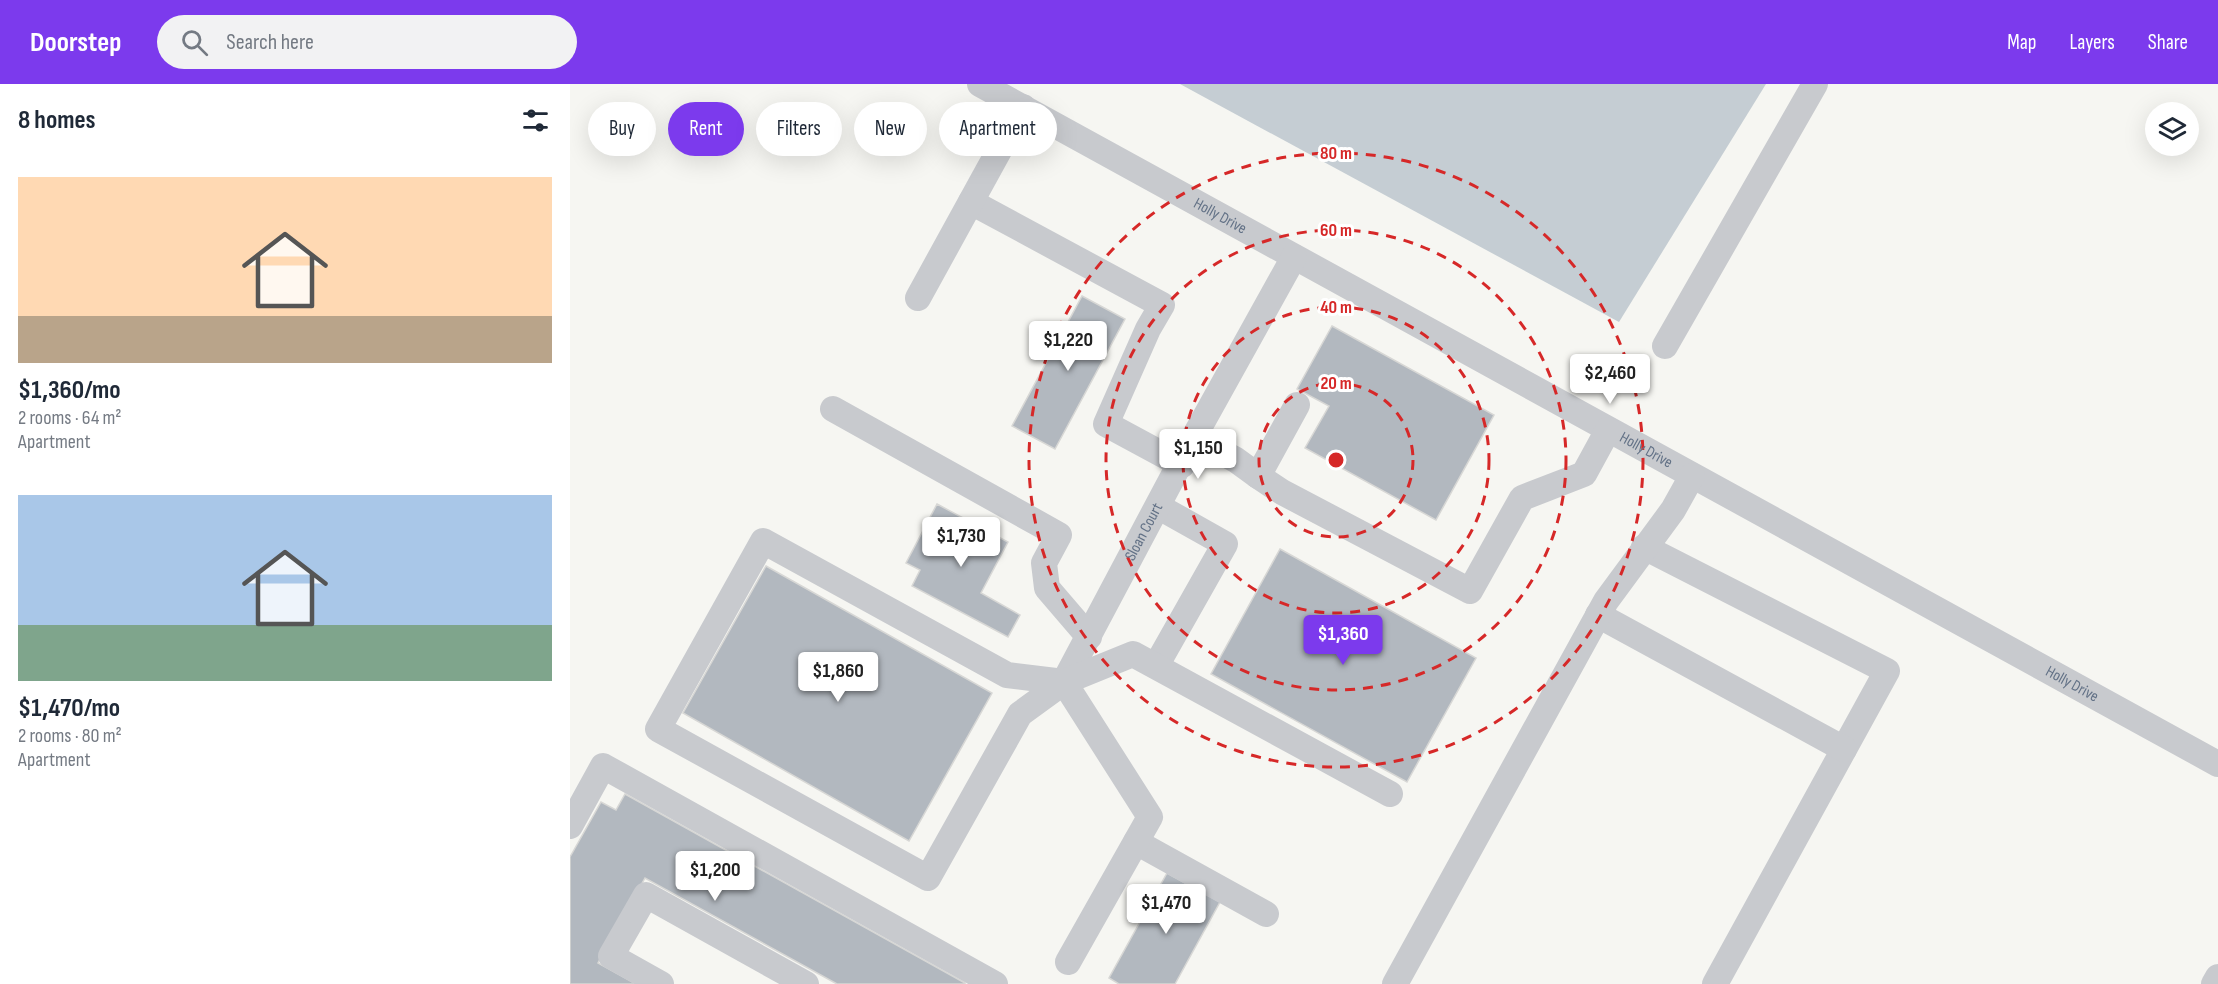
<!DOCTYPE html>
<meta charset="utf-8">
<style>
:root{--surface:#fff;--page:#f2f2f3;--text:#1f2937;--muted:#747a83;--accent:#7c3aed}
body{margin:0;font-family:"Sofia Sans Condensed",sans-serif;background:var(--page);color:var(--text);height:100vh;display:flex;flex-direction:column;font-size:22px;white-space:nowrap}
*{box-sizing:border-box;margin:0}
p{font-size:20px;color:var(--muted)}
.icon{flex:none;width:33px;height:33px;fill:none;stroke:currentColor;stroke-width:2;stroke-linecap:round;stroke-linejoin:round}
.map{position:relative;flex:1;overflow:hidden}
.details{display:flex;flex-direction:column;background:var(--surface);width:570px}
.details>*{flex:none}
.banner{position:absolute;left:18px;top:18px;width:570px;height:54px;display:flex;gap:12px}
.tools{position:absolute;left:1575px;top:18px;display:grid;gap:12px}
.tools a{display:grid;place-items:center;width:54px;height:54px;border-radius:50%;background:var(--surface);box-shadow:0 6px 24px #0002;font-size:30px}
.price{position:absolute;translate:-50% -51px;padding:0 14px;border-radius:6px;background:#fff;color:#222;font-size:20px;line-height:39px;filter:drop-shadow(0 2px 3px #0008)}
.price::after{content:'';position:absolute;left:50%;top:36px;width:18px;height:14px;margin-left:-9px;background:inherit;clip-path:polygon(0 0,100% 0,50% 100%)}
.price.on{background:var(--accent);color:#fff}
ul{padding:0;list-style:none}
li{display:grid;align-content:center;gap:12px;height:318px;padding:0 18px}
li span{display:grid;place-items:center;height:186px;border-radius:0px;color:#555}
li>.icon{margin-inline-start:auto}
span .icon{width:108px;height:108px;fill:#fffc;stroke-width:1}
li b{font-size:26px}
h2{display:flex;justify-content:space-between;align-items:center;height:72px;padding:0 18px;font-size:26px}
.chip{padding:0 21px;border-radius:27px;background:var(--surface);box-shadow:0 6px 24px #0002;font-size:21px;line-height:54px}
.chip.on{background:var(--accent);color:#fff}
header{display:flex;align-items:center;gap:36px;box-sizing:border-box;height:84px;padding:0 30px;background:var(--accent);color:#fff}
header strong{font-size:28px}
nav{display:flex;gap:33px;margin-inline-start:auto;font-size:21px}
.search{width:420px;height:54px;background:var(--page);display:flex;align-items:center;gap:15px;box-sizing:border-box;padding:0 21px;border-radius:33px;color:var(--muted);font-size:22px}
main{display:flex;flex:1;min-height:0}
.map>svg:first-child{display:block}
</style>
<header>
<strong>Doorstep</strong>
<div class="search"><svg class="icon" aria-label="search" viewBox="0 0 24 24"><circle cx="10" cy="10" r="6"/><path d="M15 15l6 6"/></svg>Search here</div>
<nav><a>Map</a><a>Layers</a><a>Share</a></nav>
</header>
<main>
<section class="details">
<h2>8 homes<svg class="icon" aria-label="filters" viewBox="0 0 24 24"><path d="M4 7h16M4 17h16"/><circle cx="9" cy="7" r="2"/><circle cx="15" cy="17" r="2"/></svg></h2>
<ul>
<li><span style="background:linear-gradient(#ffd9b3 75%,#b9a48a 0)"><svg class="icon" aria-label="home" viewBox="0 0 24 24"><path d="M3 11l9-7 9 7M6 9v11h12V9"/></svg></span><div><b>$1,360/mo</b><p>2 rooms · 64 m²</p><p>Apartment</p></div></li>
<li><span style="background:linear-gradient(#a9c7e8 70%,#7fa58c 0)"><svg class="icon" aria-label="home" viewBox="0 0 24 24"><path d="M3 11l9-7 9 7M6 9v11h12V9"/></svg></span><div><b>$1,470/mo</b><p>2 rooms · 80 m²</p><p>Apartment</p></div></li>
</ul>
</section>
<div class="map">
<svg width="1648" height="900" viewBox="0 0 1648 900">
<rect width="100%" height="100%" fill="#f6f6f2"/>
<path fill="#c5cdd3" d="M610 0H1196L1049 238Z"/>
<g fill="#b2b8bf" stroke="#d7d7d5" stroke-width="1.5">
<path d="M512 212 555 235 485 365 442 342Z"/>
<path d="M762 242 924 331 866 436 735 364 759 322 727 305Z"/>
<path d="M367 420 438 458 411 509 450 531 438 553 342 502 350 486 336 479Z"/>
<path d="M710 465 906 574 837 698 641 590Z"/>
<path d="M196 482 422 609 339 757 113 629Z"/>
<path d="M55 710 395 899V900H267L75 794 28 879 66 900H0V773L31 718 46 726Z"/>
<path d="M597 789 650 818 605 900H549L539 894Z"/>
</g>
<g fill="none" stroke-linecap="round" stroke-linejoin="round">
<g stroke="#c8cace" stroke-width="26">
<path id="s1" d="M410 0 1648 680"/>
<path d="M401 118 592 221 578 245 536 340 612 381"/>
<path d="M348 214 453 23"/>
<path d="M1095 262 1245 0"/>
<path d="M263 325 489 451 474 479 477 504 519 553"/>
<path d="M624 353 666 376 688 392 727 321"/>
<path d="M688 392 712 408 900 507 952 414 1014 390 1038 346"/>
<path d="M1074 463 1317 587 1145 900"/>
<path d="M1028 531 1274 665"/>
<path d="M586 582 655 460 589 423"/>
<path id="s2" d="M494 598 624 353 724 173"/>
<path d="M0 742 33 682 425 900"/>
<path d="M566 758 696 830"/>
<path d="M498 878 580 733 494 598 437 591 193 457 88 645 358 794 450 630 494 598 563 570 820 710"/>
<path d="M91 900 41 872 76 811 236 900"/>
<path d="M825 900 1036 517 1103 426 1122 392"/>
<path d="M1644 900 1648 893"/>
</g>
</g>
<g fill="none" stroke="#d62828" stroke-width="3" stroke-dasharray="10 8">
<circle cx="766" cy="376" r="77"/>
<circle cx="766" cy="376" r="153"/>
<circle cx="766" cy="376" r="230"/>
<circle cx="766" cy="376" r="307"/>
</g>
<g text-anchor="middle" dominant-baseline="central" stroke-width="6" stroke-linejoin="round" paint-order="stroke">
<g font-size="16" fill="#627186" stroke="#fff">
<text stroke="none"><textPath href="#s1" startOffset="274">Holly Drive</textPath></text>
<text stroke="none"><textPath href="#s1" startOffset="760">Holly Drive</textPath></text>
<text stroke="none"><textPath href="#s2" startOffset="170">Sloan Court</textPath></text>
<text stroke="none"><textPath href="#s1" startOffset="1246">Holly Drive</textPath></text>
</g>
</g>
<circle cx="766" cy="376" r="9" fill="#d62828" stroke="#fff" stroke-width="3"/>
<g font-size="18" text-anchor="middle" font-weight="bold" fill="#d62828" stroke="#fff" stroke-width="6" stroke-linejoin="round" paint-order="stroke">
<text x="766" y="75">80 m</text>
<text x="766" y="152">60 m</text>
<text x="766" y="229">40 m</text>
<text x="766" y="305">20 m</text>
</g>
</svg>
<div class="tools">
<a><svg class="icon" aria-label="layers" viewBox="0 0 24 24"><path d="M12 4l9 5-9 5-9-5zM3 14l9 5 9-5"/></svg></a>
</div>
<b class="price" style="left:498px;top:288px">$1,220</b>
<b class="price" style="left:1040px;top:321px">$2,460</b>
<b class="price" style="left:628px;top:396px">$1,150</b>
<b class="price" style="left:391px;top:484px">$1,730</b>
<b class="price on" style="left:773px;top:582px">$1,360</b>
<b class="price" style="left:268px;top:619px">$1,860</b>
<b class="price" style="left:145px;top:818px">$1,200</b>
<b class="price" style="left:596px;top:851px">$1,470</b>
<div class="banner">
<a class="chip">Buy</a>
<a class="chip on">Rent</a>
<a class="chip">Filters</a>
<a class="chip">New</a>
<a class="chip">Apartment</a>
</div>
</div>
</main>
